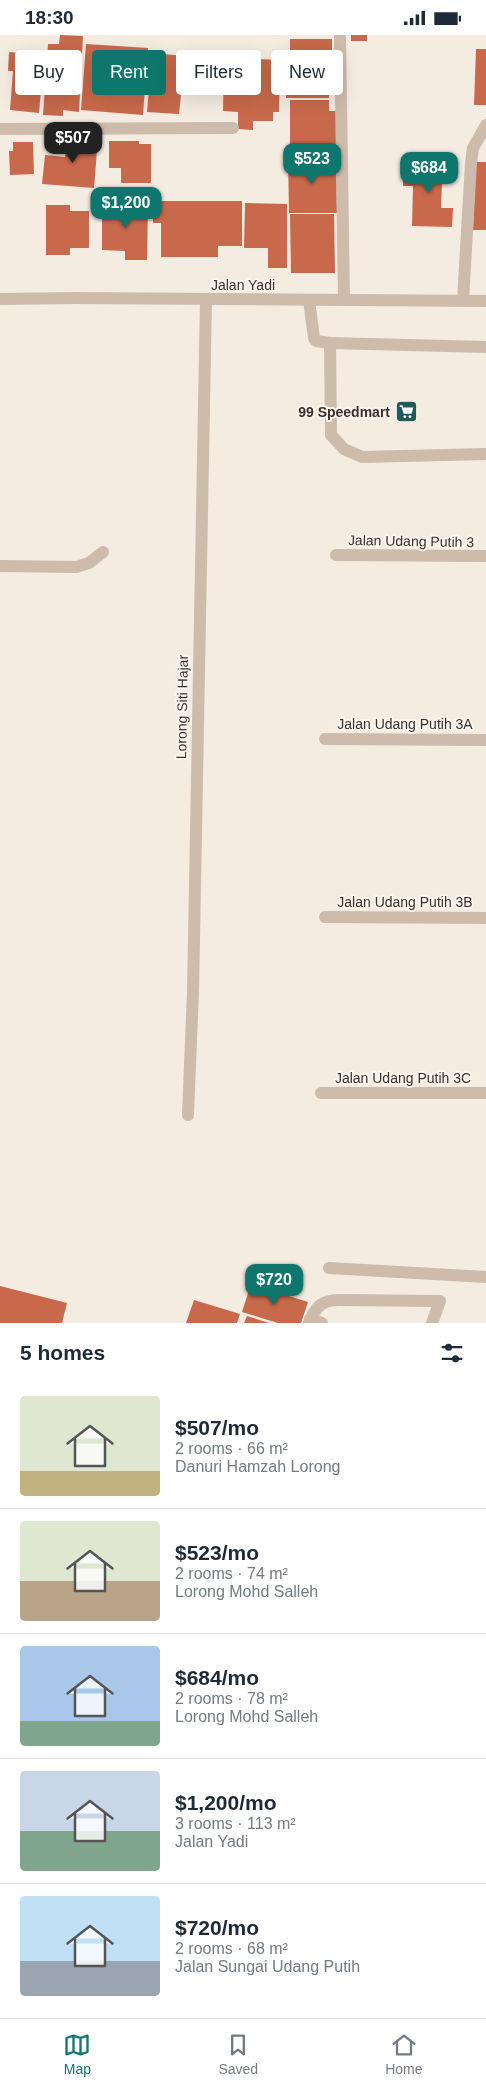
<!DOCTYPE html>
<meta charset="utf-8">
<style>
:root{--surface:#fff;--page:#f6f6f7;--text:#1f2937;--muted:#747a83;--line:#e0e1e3;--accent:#0f766e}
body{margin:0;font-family:Helvetica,sans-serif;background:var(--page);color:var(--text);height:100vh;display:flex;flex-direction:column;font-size:19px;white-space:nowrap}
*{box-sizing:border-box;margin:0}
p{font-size:16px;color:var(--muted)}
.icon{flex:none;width:28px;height:28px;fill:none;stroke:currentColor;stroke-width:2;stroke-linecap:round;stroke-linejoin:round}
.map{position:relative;height:1288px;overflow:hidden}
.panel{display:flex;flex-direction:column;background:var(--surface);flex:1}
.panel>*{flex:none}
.banner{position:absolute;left:15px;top:15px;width:456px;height:45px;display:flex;gap:10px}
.price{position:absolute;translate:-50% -42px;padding:0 11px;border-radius:10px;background:var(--accent);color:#fff;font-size:16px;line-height:32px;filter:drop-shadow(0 1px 2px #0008)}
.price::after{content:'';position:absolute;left:50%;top:30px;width:15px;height:11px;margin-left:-8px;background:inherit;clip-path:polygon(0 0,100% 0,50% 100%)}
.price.selected{background:#222;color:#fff}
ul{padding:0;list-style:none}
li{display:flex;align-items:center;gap:15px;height:125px;padding:0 20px}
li+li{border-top:1px solid var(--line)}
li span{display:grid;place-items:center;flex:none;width:140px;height:100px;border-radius:5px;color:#555}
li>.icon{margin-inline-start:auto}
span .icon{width:60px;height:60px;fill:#fffc;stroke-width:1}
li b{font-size:21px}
h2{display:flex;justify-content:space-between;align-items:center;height:60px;padding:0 20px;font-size:21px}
.tag{padding:0 18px;border-radius:5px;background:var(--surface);box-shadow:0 5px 20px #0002;font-size:18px;line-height:45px}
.tag.selected{background:var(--accent);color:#fff}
.status{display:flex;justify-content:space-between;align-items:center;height:35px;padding:0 25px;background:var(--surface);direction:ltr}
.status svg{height:14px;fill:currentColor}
.tabs{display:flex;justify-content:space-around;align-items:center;height:70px;border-top:1px solid var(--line);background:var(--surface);font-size:14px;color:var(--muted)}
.tabs a{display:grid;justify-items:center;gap:2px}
.tabs .selected{color:var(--accent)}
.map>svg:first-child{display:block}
</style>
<div class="status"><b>18:30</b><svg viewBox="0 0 49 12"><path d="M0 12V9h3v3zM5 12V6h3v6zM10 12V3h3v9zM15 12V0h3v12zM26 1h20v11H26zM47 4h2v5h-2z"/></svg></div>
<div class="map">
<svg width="486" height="1288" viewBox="0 0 486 1288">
<rect width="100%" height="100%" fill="#f4ebe1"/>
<g fill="#c8694b">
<path d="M60 0 83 1 79 77 63 75V81L43 80 48 9H59Z"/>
<rect x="351" y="0" width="16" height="6"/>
<path d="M290 4H332V44H329V63H286V26H290Z"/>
<path d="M86 9 148 13 143 80 81 75Z"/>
<path d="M476 14H486V70H474Z"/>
<path d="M9 17 44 20 39 78 10 75 13 36H8Z"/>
<path d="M152 18 185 21 179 79 147 77Z"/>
<path d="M224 20 259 21 258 24 280 25 279 77H273V86H253V95L238 94V77L223 76Z"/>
<path d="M290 65H329V76H336V116L290 117Z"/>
<path d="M67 100 98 103 94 153 42 149 45 120 65 122Z"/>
<path d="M109 106H139V109H151V148H121V133H109Z"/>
<path d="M13 107H33L34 139 10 140 9 116H13Z"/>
<path d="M288 121H336L337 178H289Z"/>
<path d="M414 125 442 126V135H448V147H442L441 173H453L452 192 412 191 413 151H403V139H413Z"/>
<path d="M476 127H486V195H473Z"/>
<path d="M153 166H242V211H218V222H161V188H153Z"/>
<path d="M102 167H148L147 225H125V216L102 215Z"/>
<path d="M245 168 287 169V233H268V213H244Z"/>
<path d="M46 170H70V176H89V213H70V220H46Z"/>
<path d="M290 179H334L335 238H291Z"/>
<path d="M251 1249 308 1267 301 1288H278L242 1277Z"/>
<path d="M0 1251 67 1268 62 1288H0Z"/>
<path d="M194 1265 240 1279 237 1288H186Z"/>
<path d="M247 1281 269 1288H244Z"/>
</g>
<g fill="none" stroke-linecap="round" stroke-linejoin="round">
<g stroke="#cdbbac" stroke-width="12">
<path d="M340 0 344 265"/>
<path d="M0 94 233 93"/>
<path d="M0 264 75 263 486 266"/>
<path d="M309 265 314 303 316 306 330 308"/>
<path d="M463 265 471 128 473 113 486 90"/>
<path d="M486 312 330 308 331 400 344 414 362 422 486 419"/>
<path d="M336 520 486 521"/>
<path d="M0 531 76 532 89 528 103 517"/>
<path d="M325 704 486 705"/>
<path d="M325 882 486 883"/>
<path d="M321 1058H486"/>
<path d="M188 1080 193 957 206 264"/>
<path d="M329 1233 486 1242"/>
<path d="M310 1284 322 1288"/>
<path d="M309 1288C315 1272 322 1265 339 1265L440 1266 432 1288"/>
</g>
</g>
<defs>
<symbol id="supermarket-square" viewBox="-11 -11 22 22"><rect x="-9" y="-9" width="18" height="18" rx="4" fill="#1f5a5e" stroke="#fbf5ee"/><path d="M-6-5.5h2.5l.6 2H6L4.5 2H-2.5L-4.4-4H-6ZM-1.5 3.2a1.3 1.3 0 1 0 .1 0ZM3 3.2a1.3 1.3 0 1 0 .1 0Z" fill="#fff"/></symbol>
</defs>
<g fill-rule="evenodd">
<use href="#supermarket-square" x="394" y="364" width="25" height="25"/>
</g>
<g text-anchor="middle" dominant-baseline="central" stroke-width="4" stroke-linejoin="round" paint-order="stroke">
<g font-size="14" fill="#3b302b" stroke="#fbf5ee">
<text x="243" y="250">Jalan Yadi</text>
<text transform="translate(411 506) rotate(1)">Jalan Udang Putih 3</text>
<text transform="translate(182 672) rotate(-89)">Lorong Siti Hajar</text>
<text x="405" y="689">Jalan Udang Putih 3A</text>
<text x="405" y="867">Jalan Udang Putih 3B</text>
<text x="403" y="1043">Jalan Udang Putih 3C</text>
</g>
<g font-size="14" font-weight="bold" fill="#3b302b" stroke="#fbf5ee" text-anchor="end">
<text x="390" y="377">99 Speedmart</text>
</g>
</g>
</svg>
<b class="price selected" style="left:73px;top:129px">$507</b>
<b class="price" style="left:312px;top:150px">$523</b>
<b class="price" style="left:429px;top:159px">$684</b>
<b class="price" style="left:126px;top:194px">$1,200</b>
<b class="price" style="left:274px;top:1271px">$720</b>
<div class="banner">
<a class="tag">Buy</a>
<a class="tag selected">Rent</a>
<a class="tag">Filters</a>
<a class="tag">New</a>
</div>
</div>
<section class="panel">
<h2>5 homes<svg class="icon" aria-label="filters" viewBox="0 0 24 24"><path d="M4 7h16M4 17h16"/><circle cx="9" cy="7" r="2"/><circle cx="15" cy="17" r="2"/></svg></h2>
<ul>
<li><span style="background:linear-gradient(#dfe7d0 75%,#c2b280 0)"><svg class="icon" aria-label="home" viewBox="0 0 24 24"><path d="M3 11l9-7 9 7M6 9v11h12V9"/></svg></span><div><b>$507/mo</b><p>2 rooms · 66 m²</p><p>Danuri Hamzah Lorong</p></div></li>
<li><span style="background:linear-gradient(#dfe7d0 60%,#b9a48a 0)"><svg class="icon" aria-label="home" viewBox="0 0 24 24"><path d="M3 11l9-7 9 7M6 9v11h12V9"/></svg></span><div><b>$523/mo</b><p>2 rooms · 74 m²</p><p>Lorong Mohd Salleh</p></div></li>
<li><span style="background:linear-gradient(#a9c7e8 75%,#7fa58c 0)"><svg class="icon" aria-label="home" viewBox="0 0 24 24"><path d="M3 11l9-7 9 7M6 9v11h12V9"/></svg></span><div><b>$684/mo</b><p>2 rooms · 78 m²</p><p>Lorong Mohd Salleh</p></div></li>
<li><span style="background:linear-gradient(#c9d6e8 60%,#7fa58c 0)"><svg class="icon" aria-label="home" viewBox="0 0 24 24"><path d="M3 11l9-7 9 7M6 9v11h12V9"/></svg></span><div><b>$1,200/mo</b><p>3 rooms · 113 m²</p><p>Jalan Yadi</p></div></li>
<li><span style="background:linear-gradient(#bfe0f5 65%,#9aa5b1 0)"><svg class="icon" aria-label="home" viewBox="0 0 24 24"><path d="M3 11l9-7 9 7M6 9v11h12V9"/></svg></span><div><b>$720/mo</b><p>2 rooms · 68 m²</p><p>Jalan Sungai Udang Putih</p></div></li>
</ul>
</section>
<nav class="tabs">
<a class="selected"><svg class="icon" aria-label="map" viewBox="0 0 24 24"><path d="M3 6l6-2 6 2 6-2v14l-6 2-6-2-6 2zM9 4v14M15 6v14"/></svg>Map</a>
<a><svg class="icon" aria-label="saved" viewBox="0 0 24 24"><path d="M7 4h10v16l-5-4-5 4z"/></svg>Saved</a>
<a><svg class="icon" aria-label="home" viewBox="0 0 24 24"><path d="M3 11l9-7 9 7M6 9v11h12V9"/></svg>Home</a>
</nav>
